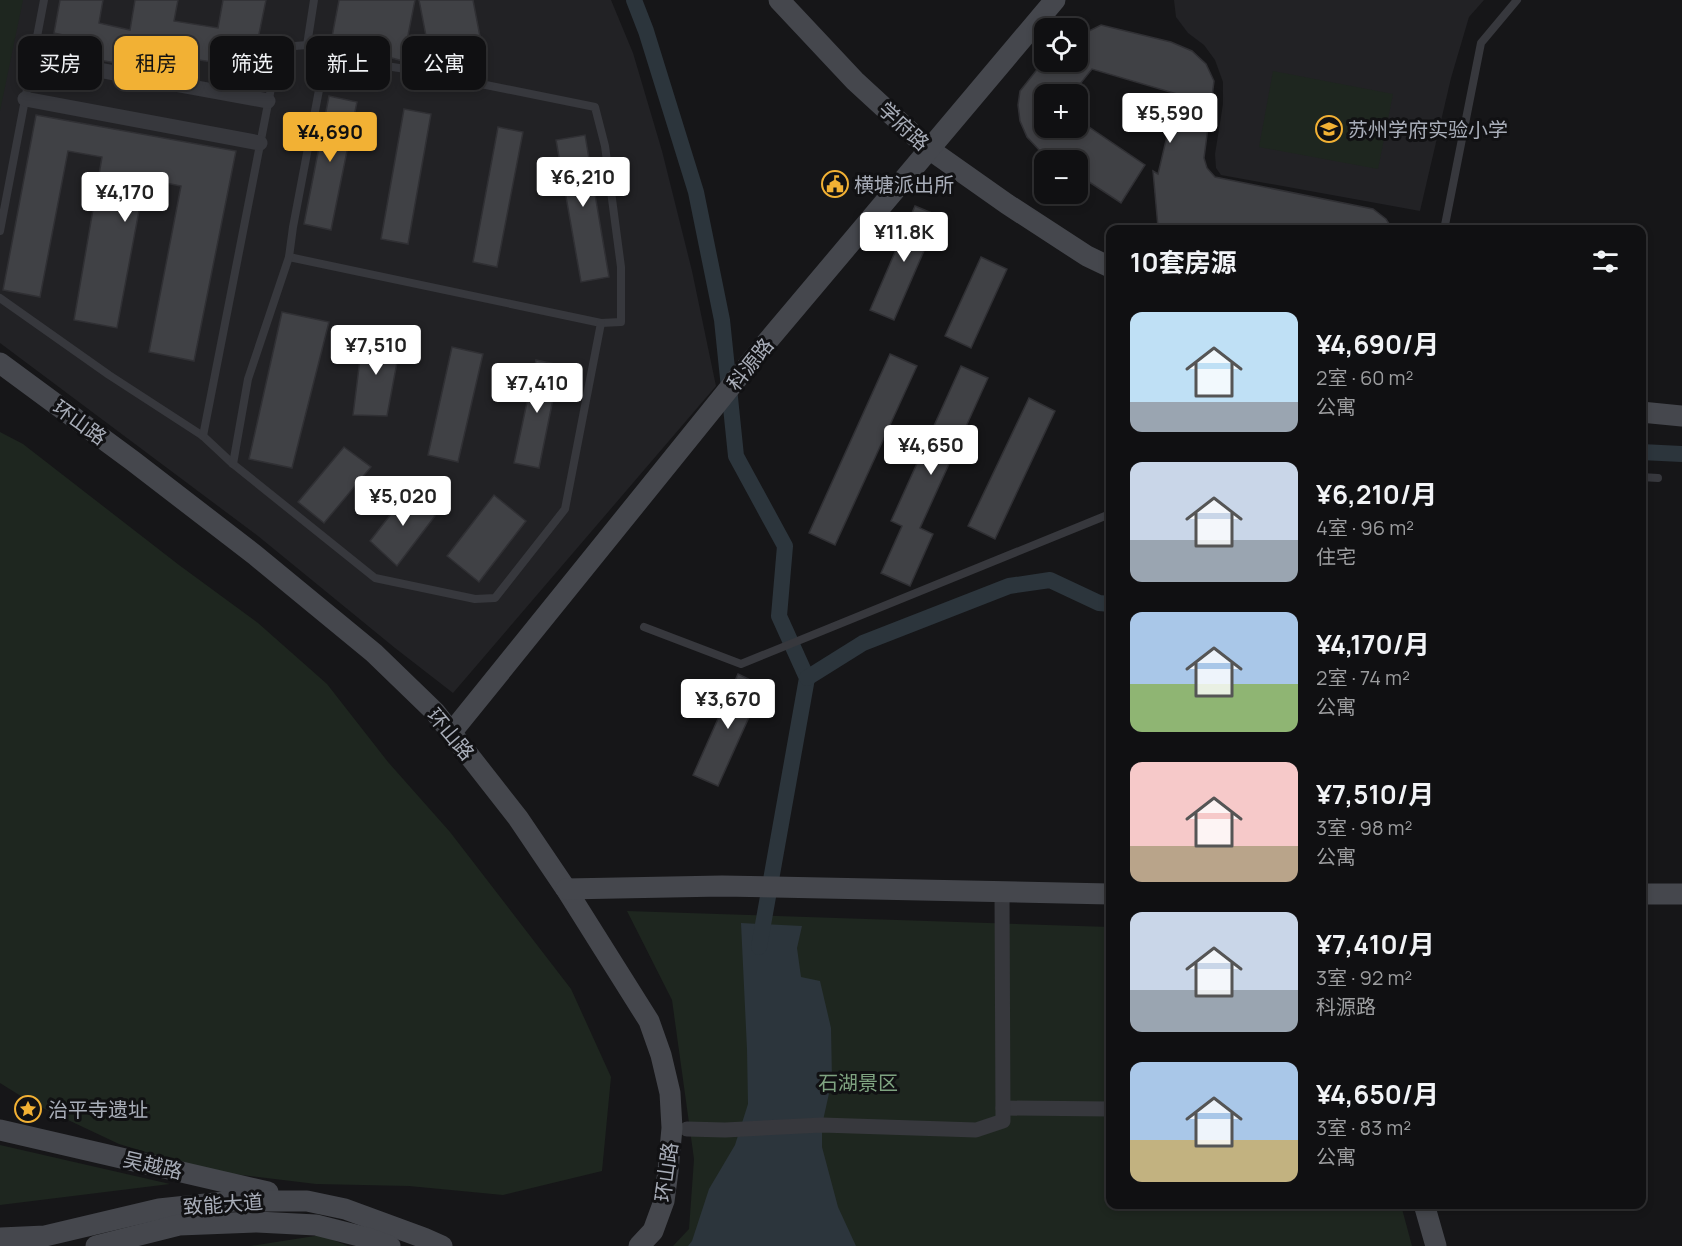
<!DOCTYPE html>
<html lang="zh">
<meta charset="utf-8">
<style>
:root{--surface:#101012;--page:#19191b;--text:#f1f3f6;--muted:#9c9d9f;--line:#303032;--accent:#f2b134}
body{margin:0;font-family:Manrope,"Noto Sans SC",sans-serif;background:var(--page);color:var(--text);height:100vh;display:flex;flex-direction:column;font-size:22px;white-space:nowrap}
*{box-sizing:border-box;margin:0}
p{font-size:20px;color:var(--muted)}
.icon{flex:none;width:33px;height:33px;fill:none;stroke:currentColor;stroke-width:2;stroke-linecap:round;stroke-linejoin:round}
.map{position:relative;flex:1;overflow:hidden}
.sheet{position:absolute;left:1106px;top:225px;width:540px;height:984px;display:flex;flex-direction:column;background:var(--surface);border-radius:12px;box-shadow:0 3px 9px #0003,0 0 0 2px var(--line)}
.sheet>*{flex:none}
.top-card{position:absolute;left:18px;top:36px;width:570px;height:54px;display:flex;gap:12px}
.tools{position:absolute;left:1034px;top:18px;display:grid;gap:12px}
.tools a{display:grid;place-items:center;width:54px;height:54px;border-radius:12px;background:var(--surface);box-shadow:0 3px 9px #0003,0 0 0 2px var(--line);font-size:30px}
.price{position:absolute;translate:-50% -51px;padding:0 14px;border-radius:6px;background:#fff;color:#222;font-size:20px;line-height:39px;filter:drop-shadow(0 2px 3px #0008)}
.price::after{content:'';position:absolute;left:50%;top:36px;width:18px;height:14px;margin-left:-9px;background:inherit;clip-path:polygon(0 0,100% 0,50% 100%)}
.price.selected{background:var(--accent);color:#111}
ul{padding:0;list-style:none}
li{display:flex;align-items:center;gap:18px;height:150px;padding:0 24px}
li span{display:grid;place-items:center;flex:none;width:168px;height:120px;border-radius:12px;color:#555}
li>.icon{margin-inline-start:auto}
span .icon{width:72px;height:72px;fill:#fffc;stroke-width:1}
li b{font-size:26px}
h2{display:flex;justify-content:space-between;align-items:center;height:72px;padding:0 24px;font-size:26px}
.chip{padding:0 21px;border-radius:12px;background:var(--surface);box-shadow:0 3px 9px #0003,0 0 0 2px var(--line);font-size:21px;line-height:54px}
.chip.selected{background:var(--accent);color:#111}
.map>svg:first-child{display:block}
</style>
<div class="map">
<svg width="1682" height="1246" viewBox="0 0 1682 1246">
<rect width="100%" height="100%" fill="#161618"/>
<g fill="#222225">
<path d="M0 0H611L633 53 662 151 692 271 716 386 453 693 395 648 258 536 0 343Z"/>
<path d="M1174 0H1484L1469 17 1451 78 1420 211 1221 175 1216 168 1215 154 1223 104V82L1215 60 1204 45 1188 33 1176 17Z"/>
</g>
<g fill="#1e261f">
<path d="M0 0H23L0 111Z"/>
<path d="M1273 71 1393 94 1378 169 1259 147Z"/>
<path d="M0 432 23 444 179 565 258 623 327 684 388 762 450 832 571 989 611 1077 602 1171 503 1195 409 1186 316 1184 208 1171 119 1144 32 1103 0 1083Z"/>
<path d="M627 911 1110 927V1204L1401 1205 1412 1246H673L689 1229 694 1159 672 1000Z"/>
<path d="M0 1145 170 1184 0 1205Z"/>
<path d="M321 1235 348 1246H250Z"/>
</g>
<path fill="#2c353c" d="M741 923 802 926 797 948 801 977 820 981 831 1028 832 1080 822 1125V1147L838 1207 856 1246H688L692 1241 709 1189 735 1145 748 1104 747 1049Z"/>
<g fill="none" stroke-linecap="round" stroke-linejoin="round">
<g stroke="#2c353c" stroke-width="16">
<path d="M634 0 646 31 696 192 722 320 736 456 785 546 779 616 807 678 759 947"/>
<path d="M1641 452 1682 454"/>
<path d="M807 678 863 643 1009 586 1050 580 1099 603 1110 604"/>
</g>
</g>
<g fill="#404145" stroke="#303034" stroke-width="1.5">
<path d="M60 0H103L99 23 130 30 135 0H178L174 21 218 28 223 0H266L252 68 179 57 176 74 66 54 68 36 54 33Z"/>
<path d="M339 0H415L403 61 331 42Z"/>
<path d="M419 0H473L483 52 432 67Z"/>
<path d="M1101 25 1171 42 1192 51 1206 64 1214 81 1204 158 1207 168 1215 177 1373 209 1386 219 1393 230H1164L1158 227 1153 171 1158 174 1177 94 1092 69 1072 94H1044V128H1077V119L1145 165 1121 203 1077 174V160H1055L1041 152 1027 137 1020 121 1018 105 1020 91 1043 62H1077V37Z"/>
<path d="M329 96 357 102 331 230 304 224Z"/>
<path d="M404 109 431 114 408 244 381 239Z"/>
<path d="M36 115 236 151 194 361 149 352 181 186 145 179 117 328 74 320 102 157 68 151 40 297 3 290Z"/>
<path d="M498 127 523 132 497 267 473 262Z"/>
<path d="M585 135 609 277 581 282 556 140Z"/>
<path d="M915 206 939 216 894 320 870 310Z"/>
<path d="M981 257 1007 269 971 348 945 336Z"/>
<path d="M282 312 329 322 292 468 249 459Z"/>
<path d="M363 335 401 341 387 416 353 415Z"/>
<path d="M452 347 483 354 458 462 428 455Z"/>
<path d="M890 354 917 366 835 545 809 533Z"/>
<path d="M536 360 560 365 539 468 514 463Z"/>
<path d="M961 366 988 378 920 528 933 534 910 586 881 573 902 526 891 521Z"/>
<path d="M1029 398 1055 411 995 539 968 526Z"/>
<path d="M344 447 371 467 324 523 298 502Z"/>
<path d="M412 487 435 516 397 566 370 541Z"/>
<path d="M494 495 526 521 479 582 447 556Z"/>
<path d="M738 674 763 686 718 786 693 775Z"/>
</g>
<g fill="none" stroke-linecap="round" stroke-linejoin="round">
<g stroke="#37383d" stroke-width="8">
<path d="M307 45 314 0"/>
<path d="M1444 230 1481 43 1517 0"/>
<path d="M0 231 44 0"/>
<path d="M289 257 601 323 621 322V267L605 146 595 107 412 70 321 56"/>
<path d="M0 298 109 375 203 436 233 464 375 578 475 599 495 598 565 509 601 323"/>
<path d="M203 436 275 68 283 47 307 45 321 56 323 69 293 227 289 257 248 379 233 464"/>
<path d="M1641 477 1658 478"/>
<path d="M644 627 741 664 1110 514"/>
</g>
<g stroke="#37383d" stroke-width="15">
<path d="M33 58 268 101"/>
<path d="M25 99 260 143"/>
<path d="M1003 1108 1110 1109"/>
<path d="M687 1129 725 1130 822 1125 976 1130 1003 1121 1002 892"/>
</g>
<g stroke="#45474d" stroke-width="21">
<path d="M779 0 855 81 929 149 1007 204 1087 256 1110 267"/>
<path d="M0 363 133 461 255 555 374 653 435 712 518 818 566 889 649 1021 661 1055 670 1093 672 1128 668 1171 664 1201 653 1231 639 1246"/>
<path d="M1641 412 1682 416"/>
<path d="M451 733 761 349 1055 0"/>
<path d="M566 889 722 886 1110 894"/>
<path d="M1641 894H1682"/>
<path d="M0 1130 268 1192"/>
<path d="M1424 1204 1436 1246"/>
<path d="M0 1238 45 1236 159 1209 234 1201H307L345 1209 424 1238 442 1246"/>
<path d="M96 1246 179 1225 257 1222 316 1225 371 1239 390 1246"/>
</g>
</g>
<defs>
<symbol id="school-ring" viewBox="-11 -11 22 22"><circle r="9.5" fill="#111113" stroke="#f2b134" stroke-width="1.5"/><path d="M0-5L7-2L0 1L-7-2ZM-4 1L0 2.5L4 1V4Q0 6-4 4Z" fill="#f2b134"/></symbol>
<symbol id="civic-ring" viewBox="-11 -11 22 22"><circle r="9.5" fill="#111113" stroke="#f2b134" stroke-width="1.5"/><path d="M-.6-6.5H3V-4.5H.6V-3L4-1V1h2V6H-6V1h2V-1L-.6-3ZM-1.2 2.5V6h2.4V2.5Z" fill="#f2b134"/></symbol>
<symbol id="sight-ring" viewBox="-11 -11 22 22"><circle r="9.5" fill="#111113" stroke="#f2b134" stroke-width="1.5"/><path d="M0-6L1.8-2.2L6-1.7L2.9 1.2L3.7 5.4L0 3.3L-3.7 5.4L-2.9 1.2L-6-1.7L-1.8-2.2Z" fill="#f2b134"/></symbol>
</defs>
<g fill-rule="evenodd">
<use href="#school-ring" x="1314" y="114" width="30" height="30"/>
<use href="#civic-ring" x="820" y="169" width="30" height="30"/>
<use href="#sight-ring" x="13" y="1094" width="30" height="30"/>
</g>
<g text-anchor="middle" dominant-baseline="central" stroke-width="6" stroke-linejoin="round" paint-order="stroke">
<g font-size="20" fill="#a8adb8" stroke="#111113">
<text transform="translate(904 126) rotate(43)">学府路</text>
<text transform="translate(750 364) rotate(-51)">科源路</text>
<text transform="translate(80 422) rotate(36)">环山路</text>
<text transform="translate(451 734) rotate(50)">环山路</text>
<text transform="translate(153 1165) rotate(13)">吴越路</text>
<text transform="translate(666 1172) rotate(-82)">环山路</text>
<text transform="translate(223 1204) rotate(-4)">致能大道</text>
</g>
<g font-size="20" fill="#a8adb8" stroke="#111113" text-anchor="start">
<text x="1348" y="129">苏州学府实验小学</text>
<text x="854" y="184">横塘派出所</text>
<text x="48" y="1109">治平寺遗址</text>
</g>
<g font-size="20" fill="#7fa381" stroke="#111113">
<text x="858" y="1082">石湖景区</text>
</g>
</g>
</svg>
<div class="tools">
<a><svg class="icon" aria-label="locate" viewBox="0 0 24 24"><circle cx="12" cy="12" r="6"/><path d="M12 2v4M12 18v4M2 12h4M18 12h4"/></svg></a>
<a>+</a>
<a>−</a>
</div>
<b class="price" style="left:1170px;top:144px">¥5,590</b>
<b class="price selected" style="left:330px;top:163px">¥4,690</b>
<b class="price" style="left:583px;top:208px">¥6,210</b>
<b class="price" style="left:125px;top:223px">¥4,170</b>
<b class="price" style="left:904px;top:263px">¥11.8K</b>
<b class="price" style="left:376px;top:376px">¥7,510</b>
<b class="price" style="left:537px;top:414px">¥7,410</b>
<b class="price" style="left:931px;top:476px">¥4,650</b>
<b class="price" style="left:403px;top:527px">¥5,020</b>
<b class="price" style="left:728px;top:730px">¥3,670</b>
<div class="top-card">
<a class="chip">买房</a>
<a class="chip selected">租房</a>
<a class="chip">筛选</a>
<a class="chip">新上</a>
<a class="chip">公寓</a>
</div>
<section class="sheet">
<h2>10套房源<svg class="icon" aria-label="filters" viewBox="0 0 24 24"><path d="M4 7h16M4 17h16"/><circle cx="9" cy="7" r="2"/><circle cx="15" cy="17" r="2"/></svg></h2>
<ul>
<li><span style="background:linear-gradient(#bfe0f5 75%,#9aa5b1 0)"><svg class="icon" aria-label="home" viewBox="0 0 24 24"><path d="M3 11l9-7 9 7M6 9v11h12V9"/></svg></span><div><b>¥4,690/月</b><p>2室 · 60 m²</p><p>公寓</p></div></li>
<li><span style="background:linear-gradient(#c9d6e8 65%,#9aa5b1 0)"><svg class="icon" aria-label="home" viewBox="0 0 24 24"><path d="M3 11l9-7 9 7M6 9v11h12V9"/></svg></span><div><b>¥6,210/月</b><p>4室 · 96 m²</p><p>住宅</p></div></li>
<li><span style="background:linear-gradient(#a9c7e8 60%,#8fb573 0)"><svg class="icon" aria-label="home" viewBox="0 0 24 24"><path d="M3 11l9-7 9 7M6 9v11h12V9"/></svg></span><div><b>¥4,170/月</b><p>2室 · 74 m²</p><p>公寓</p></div></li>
<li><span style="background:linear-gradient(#f6c9c9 70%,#b9a48a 0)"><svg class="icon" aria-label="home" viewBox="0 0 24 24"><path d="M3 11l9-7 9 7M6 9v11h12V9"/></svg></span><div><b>¥7,510/月</b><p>3室 · 98 m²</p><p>公寓</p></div></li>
<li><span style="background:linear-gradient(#c9d6e8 65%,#9aa5b1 0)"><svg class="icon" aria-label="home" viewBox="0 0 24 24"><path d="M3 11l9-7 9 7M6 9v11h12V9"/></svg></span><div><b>¥7,410/月</b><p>3室 · 92 m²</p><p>科源路</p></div></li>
<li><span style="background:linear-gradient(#a9c7e8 65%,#c2b280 0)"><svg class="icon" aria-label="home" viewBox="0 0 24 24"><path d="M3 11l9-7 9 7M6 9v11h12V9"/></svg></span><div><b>¥4,650/月</b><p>3室 · 83 m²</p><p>公寓</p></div></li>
</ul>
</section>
</div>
